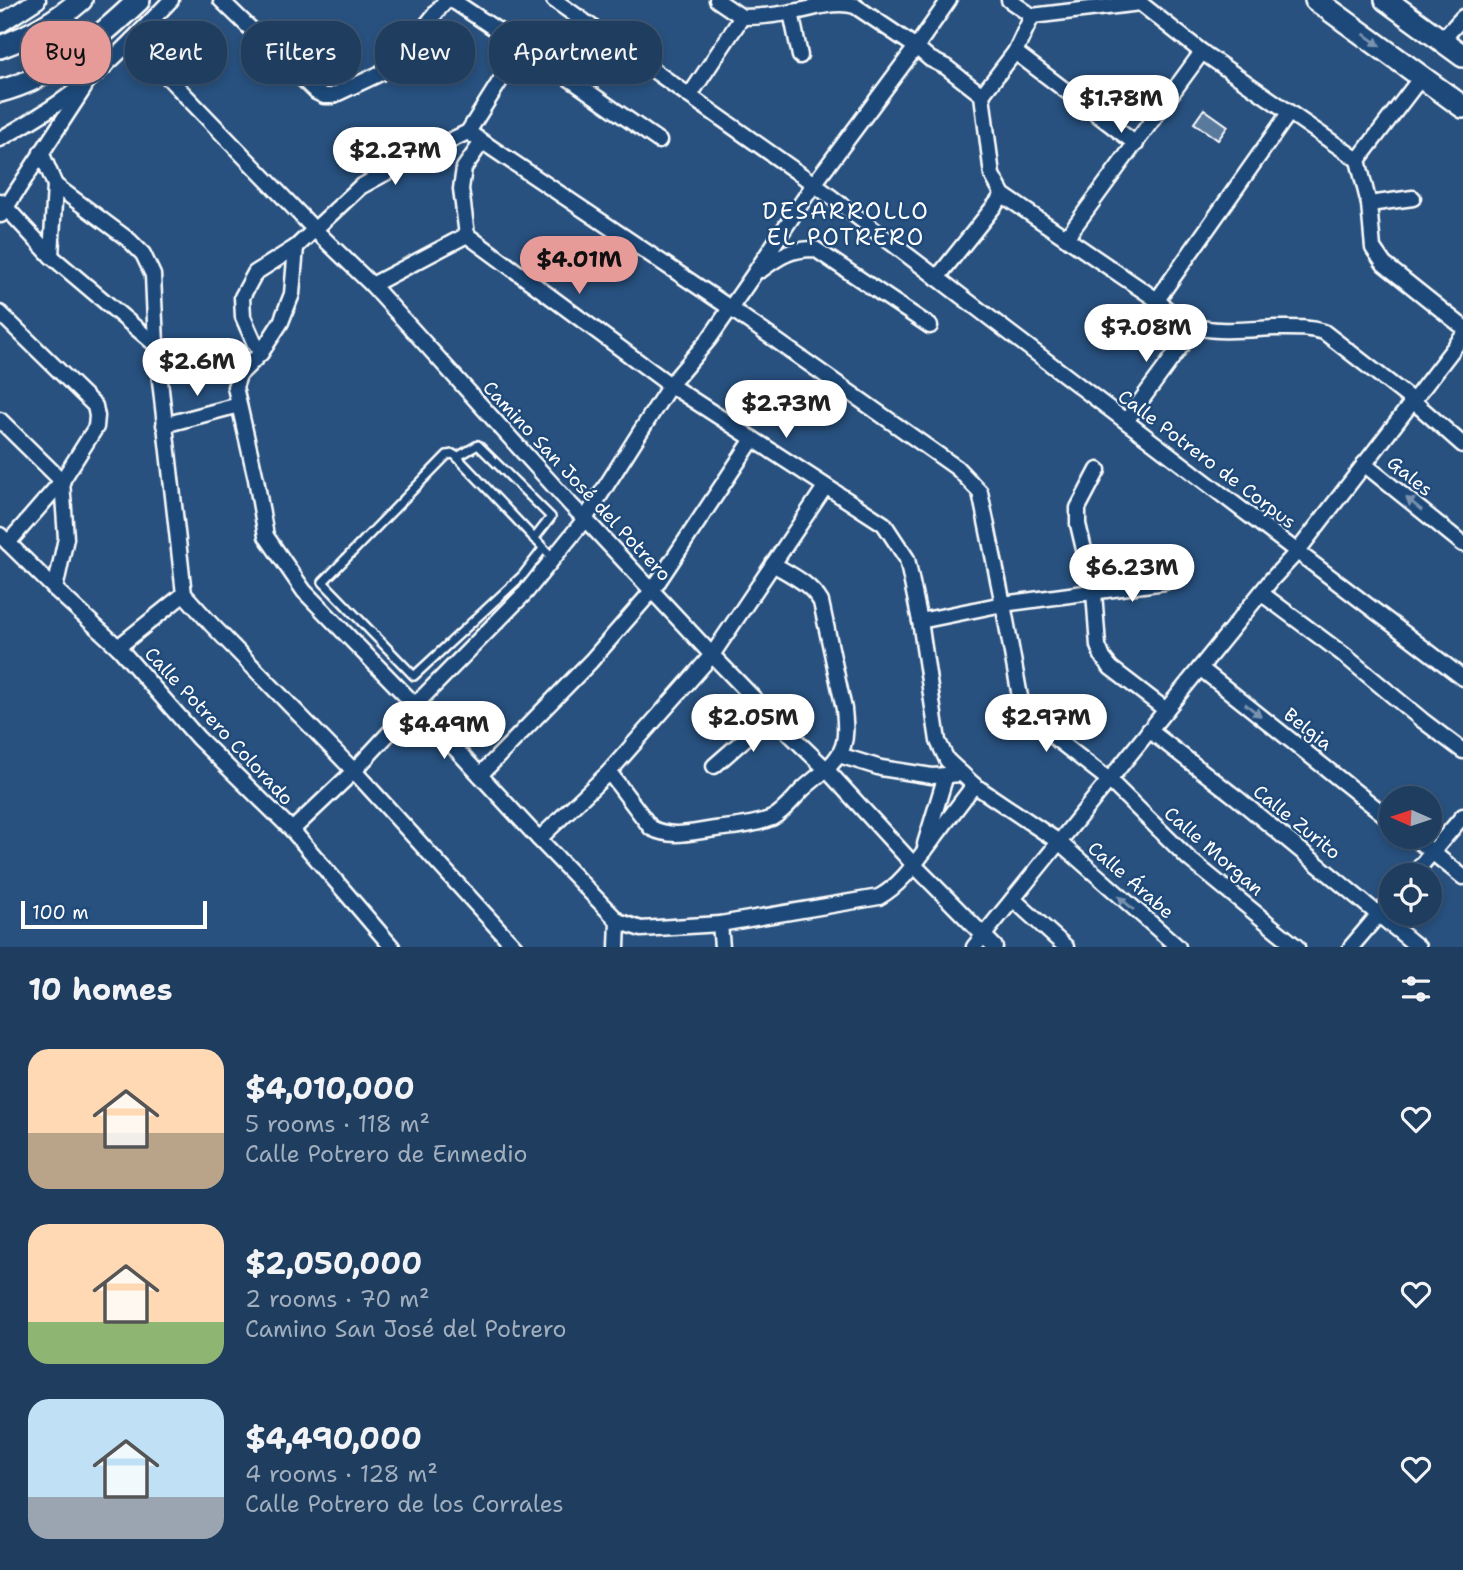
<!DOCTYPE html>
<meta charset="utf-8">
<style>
:root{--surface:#1e3d5f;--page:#2b4868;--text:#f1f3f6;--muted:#a1aebd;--line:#3c5674;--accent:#e69b98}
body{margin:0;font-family:"Shantell Sans",sans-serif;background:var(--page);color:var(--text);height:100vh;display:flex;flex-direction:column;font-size:26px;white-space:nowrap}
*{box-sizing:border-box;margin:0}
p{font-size:23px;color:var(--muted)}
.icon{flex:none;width:38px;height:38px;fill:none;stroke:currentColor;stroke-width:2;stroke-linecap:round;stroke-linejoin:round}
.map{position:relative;height:947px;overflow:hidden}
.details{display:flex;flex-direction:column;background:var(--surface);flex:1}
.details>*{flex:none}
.hud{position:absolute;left:21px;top:21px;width:700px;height:63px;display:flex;gap:14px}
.needle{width:46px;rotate:273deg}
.buttons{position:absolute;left:1379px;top:786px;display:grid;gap:14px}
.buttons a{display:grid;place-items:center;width:63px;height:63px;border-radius:50%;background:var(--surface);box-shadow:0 4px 10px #0003,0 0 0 2px var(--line);font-size:35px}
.scale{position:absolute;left:21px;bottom:18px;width:186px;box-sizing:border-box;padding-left:7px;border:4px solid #fff;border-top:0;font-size:19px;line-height:24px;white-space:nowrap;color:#fff;-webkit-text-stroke:5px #1f4a7a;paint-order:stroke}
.price{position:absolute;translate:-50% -60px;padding:0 16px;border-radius:24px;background:#fff;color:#222;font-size:23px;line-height:46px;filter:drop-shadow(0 2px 4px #0008)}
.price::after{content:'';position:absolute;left:50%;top:42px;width:21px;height:16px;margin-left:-10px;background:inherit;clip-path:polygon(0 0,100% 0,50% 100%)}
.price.selected{background:var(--accent);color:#111}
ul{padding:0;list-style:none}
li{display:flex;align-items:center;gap:21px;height:175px;padding:0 28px}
li span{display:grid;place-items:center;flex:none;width:196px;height:140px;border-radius:21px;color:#555}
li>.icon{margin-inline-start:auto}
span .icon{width:84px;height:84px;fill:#fffc;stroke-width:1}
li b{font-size:30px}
h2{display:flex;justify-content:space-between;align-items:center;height:84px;padding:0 28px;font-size:30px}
.tag{padding:0 24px;border-radius:28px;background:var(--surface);box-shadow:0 4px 10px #0003,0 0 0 2px var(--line);font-size:24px;line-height:63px}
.tag.selected{background:var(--accent);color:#111}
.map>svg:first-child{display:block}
</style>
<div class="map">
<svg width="1463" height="947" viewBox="0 0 1463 947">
<rect width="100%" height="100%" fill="#28517f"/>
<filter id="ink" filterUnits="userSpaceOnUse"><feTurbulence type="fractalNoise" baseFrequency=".0143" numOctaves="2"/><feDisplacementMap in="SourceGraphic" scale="14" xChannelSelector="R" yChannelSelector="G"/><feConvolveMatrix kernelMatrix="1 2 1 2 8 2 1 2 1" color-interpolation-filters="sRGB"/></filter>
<g filter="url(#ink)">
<path fill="#5a7a9d" stroke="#fff" stroke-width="2" d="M1204 109 1228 126 1218 140 1194 123Z"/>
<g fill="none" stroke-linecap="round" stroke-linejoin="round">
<defs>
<g id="service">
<path d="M457 457 478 445 551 517 534 539"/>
<path d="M543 549 523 575 414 676 323 582 447 455 453 454 457 457 553 558"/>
</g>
<g id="minor">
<path d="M221 0 316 92 324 96H332L379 74 402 56 446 0"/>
<path d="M452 0 557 70 659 141"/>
<path d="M554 0 814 184 1463 678"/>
<path d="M717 0 742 17C759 17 776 15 793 12 813 9 836 0 855 6L916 47 930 59 946 67 982 95 992 175 1003 195 1157 300C1167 310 1178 319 1192 325 1213 334 1252 329 1275 328 1292 328 1308 327 1324 332L1413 401 1463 445"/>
<path d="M1009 0 1032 16 1140 3 1202 52 1358 160 1369 204 1373 248 1384 264 1463 327"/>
<path d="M791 12 800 56"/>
<path d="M132 40 314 229 372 285 571 505 585 519 712 655 771 716 826 769 914 865 995 947"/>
<path d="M1442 40 1463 17"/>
<path d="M1015 52 1136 144"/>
<path d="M690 95 742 17"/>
<path d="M982 95 1015 52 1032 16"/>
<path d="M468 132 730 308 957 468 980 492 1003 604 1023 713 1109 780 1188 858 1297 947"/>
<path d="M0 139C32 121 62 103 90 79 119 55 145 27 171 0"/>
<path d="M41 152 55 185 129 240 143 254 153 275 156 345 184 594 211 624 354 771 515 947"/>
<path d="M1358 160 1422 76"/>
<path d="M0 201 51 256 156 345"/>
<path d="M1369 204 1413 198"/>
<path d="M1 215 84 88"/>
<path d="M467 235 670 385 884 524 907 559 920 621 938 741 947 760 974 785 1059 842 1178 947"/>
<path d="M467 235 461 189 464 168 482 142"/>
<path d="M1066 238 1202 52"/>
<path d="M296 247 292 294 281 322 261 353 239 375 235 387 256 479 266 536 304 591 415 705 539 839 618 921 641 929 720 924 879 897C901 885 916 862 931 842 945 823 960 804 974 785"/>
<path d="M51 256 55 185"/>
<path d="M761 270C780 256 790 249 815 249L930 326"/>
<path d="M937 278 1003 195"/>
<path d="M372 285 467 235"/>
<path d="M1157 300 1289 113"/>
<path d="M0 313 95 406 97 416 96 427 62 481 8 543"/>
<path d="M261 353 254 342 243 317 242 297 255 273 296 247 360 187 413 158 468 132 522 46"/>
<path d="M0 420 62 481 66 538 55 589"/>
<path d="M1126 421 1195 327"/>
<path d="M164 425 239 405"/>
<path d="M1364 464 1463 544"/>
<path d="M1098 470 1078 508V524L1094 592 1098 646 1103 658 1111 668 1166 710"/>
<path d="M0 535 55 589 118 647 198 738 292 830 392 947"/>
<path d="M1261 593 1344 655 1422 720 1463 751"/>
<path d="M920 621 1003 604 1165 582"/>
<path d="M118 647 184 594"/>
<path d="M1200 668 1391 820"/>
<path d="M1149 730 1237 798 1418 947"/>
<path d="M839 755 881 768 932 776 962 774"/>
<path d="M714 766 771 716"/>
<path d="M609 772 651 828C670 838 689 833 709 830 729 827 752 826 772 818 785 811 793 799 803 789 816 777 837 764 843 746 847 734 845 722 844 709L821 602C810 583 791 575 773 564"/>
<path d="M480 775 591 661 652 591 753 439"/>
<path d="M292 830 354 771 415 705 526 592 585 519 670 385 709 339 752 277 814 184 916 47 949 0"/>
<path d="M1412 836 1463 877"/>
<path d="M539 839 609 772 712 655 825 487"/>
<path d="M925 844 946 775"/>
<path d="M1413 875 1463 816"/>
<path d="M1013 899 1066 947"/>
<path d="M720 924 722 947"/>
<path d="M617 947 618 921"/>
<path d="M974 947 1272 579 1297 552 1463 336"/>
<path d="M1351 947 1391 900"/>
</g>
<path id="tertiary" d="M0 24 37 0"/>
<g id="primary">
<path d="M1316 0 1463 107"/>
<path d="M1386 0 1463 56"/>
<path d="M0 47C30 36 57 21 81 0"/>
<path d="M0 91C53 78 100 37 139 0"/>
</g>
</defs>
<use href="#service" stroke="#fff" stroke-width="12"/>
<use href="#minor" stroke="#fff" stroke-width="19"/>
<use href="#tertiary" stroke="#fff" stroke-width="21"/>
<use href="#primary" stroke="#fff" stroke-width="26"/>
<use href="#service" stroke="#1f4a7a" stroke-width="7"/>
<use href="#minor" stroke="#1f4a7a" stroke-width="14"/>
<use href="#tertiary" stroke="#1f4a7a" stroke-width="16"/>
<use href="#primary" stroke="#1f4a7a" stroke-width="21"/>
</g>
<defs><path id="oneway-solid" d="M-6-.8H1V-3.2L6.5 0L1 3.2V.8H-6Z" transform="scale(1.75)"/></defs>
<g fill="#7992af">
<use href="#oneway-solid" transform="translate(1372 40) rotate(36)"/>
<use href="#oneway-solid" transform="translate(1414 504) rotate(-141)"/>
<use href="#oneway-solid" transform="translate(1253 710) rotate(38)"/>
<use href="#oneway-solid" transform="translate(1126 903) rotate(-139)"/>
</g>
</g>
<g text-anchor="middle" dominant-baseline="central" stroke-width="5" stroke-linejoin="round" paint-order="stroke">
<g font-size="19" fill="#fff" stroke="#1f4a7a">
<text transform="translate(1207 459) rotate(37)">Calle Potrero de Corpus</text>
<text transform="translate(1410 476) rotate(39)">Gales</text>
<text transform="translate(577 481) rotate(47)">Camino San José del Potrero</text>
<text transform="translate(219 726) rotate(47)">Calle Potrero Colorado</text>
<text transform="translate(1308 729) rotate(38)">Belgia</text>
<text transform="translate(1297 822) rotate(39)">Calle Zurito</text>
<text transform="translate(1214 851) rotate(41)">Calle Morgan</text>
<text transform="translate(1131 880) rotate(41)">Calle Árabe</text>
</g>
<g font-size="23" letter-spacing="2" fill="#fff" stroke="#1f4a7a">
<text x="846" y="211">DESARROLLO<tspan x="846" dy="26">EL POTRERO</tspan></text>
</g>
</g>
</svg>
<div class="buttons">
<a><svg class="needle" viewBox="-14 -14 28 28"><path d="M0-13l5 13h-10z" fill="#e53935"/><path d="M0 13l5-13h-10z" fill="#a1aebd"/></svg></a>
<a><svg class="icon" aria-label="locate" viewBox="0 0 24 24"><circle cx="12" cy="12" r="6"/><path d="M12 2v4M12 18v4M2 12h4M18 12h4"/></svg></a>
</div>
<div class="scale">100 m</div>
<b class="price" style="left:1121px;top:135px">$1.78M</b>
<b class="price" style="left:395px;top:187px">$2.27M</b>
<b class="price selected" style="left:579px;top:296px">$4.01M</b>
<b class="price" style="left:1146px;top:364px">$7.08M</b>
<b class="price" style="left:197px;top:398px">$2.6M</b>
<b class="price" style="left:786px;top:440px">$2.73M</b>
<b class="price" style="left:1132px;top:604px">$6.23M</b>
<b class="price" style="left:753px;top:754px">$2.05M</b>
<b class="price" style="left:1046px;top:754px">$2.97M</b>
<b class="price" style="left:444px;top:761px">$4.49M</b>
<div class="hud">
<a class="tag selected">Buy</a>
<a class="tag">Rent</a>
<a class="tag">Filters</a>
<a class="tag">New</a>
<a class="tag">Apartment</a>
</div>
</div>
<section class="details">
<h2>10 homes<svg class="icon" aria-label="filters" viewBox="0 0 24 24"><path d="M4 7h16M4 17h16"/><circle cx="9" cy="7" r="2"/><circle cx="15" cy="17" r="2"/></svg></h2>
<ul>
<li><span style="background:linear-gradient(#ffd9b3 60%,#b9a48a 0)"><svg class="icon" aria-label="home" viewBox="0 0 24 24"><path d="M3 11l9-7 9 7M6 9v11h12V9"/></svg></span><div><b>$4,010,000</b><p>5 rooms · 118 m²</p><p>Calle Potrero de Enmedio</p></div><svg class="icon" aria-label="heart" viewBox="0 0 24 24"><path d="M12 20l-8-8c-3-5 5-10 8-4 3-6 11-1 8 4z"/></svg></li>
<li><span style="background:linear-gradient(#ffd9b3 70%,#8fb573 0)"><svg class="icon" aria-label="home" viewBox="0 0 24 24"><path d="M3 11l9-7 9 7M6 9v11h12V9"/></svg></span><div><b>$2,050,000</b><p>2 rooms · 70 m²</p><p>Camino San José del Potrero</p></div><svg class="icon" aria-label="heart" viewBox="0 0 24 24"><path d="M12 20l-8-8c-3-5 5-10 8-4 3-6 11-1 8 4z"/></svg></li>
<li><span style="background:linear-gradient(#bfe0f5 70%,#9aa5b1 0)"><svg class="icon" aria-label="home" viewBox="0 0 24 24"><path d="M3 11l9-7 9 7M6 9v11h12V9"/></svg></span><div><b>$4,490,000</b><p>4 rooms · 128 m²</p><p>Calle Potrero de los Corrales</p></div><svg class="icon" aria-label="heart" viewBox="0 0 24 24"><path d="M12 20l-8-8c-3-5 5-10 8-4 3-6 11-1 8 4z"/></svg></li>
</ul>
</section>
